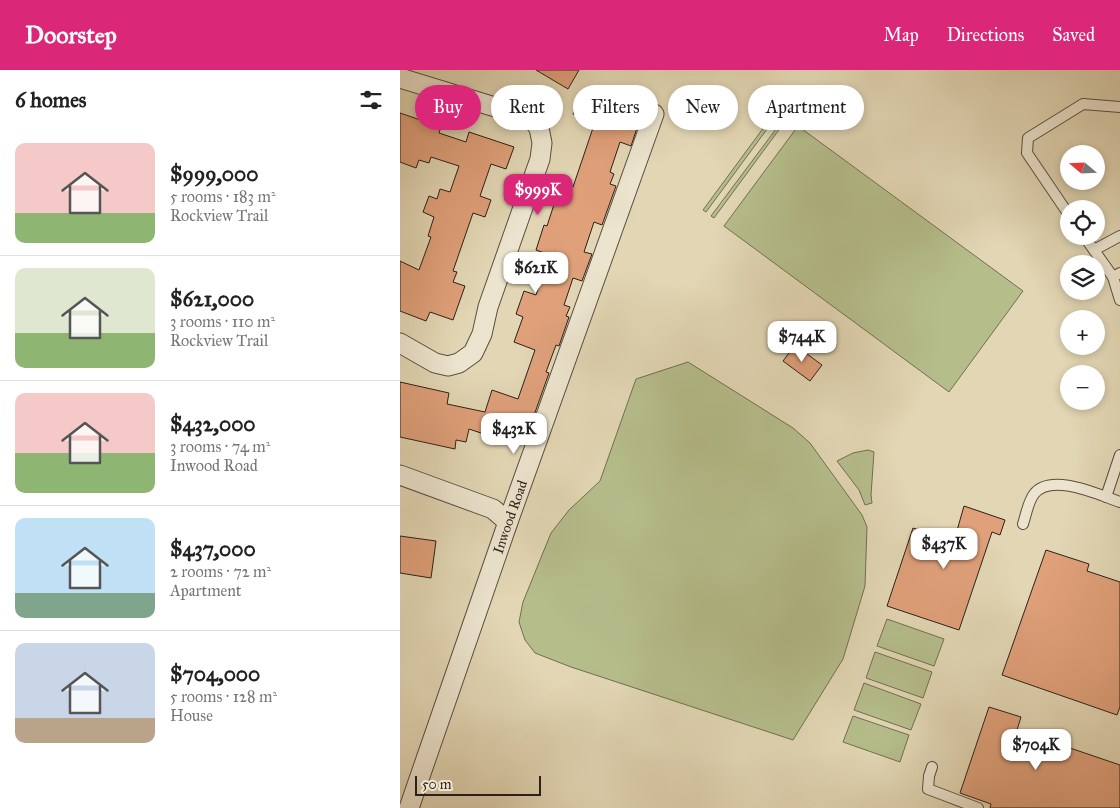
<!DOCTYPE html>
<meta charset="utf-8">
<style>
:root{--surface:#fff;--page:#f2f2f2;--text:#222;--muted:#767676;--line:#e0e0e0;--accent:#db2777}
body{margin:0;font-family:"IM FELL Great Primer",serif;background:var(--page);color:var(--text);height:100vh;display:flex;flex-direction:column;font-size:19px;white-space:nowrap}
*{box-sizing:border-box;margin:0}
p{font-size:16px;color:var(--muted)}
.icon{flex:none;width:28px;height:28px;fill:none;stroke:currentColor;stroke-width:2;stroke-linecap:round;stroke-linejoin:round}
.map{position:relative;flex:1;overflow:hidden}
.details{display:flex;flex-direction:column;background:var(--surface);width:400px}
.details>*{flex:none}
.banner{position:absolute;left:15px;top:15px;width:475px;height:45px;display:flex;gap:10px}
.needle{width:32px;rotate:289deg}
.fabs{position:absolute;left:660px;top:75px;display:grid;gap:10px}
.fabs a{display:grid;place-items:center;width:45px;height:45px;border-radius:50%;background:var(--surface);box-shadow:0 2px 8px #0003;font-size:25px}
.scale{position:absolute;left:15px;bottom:12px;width:126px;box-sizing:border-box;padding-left:5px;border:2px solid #2c211a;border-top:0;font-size:14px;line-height:18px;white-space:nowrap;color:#2c211a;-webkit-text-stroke:4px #ece4ce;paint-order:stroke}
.price{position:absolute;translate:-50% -42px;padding:0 11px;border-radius:10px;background:#fff;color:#222;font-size:16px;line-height:32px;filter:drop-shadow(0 1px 2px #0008)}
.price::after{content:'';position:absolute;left:50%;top:30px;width:15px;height:11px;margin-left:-8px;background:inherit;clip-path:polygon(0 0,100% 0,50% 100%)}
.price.on{background:var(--accent);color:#fff}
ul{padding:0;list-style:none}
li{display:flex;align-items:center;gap:15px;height:125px;padding:0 15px}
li+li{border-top:1px solid var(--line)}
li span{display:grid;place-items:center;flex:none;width:140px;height:100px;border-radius:10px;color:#555}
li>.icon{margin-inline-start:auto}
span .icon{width:60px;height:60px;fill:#fffc;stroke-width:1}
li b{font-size:21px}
h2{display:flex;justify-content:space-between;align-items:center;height:60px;padding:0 15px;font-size:21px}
.pill{padding:0 18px;border-radius:22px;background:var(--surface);box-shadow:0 2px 8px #0003;font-size:18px;line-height:45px}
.pill.on{background:var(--accent);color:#fff}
header{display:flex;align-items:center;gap:30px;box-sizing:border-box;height:70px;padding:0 25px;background:var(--accent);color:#fff}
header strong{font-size:24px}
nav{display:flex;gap:28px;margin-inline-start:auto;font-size:18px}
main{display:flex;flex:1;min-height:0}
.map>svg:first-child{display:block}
</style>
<header>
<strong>Doorstep</strong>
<nav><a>Map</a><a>Directions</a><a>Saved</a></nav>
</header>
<main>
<section class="details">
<h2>6 homes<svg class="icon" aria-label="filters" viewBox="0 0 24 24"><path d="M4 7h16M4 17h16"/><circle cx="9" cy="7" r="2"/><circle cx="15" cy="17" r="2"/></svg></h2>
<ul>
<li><span style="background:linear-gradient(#f6c9c9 70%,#8fb573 0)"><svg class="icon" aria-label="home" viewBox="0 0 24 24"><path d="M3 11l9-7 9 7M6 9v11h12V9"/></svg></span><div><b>$999,000</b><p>5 rooms · 183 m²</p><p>Rockview Trail</p></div></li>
<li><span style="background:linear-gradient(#dfe7d0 65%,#8fb573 0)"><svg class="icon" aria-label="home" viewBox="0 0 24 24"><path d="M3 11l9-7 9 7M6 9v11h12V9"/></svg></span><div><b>$621,000</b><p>3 rooms · 110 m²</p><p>Rockview Trail</p></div></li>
<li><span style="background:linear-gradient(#f6c9c9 60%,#8fb573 0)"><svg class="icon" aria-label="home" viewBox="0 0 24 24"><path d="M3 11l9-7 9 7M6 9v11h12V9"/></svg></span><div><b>$432,000</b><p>3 rooms · 74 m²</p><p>Inwood Road</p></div></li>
<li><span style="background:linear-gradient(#bfe0f5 75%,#7fa58c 0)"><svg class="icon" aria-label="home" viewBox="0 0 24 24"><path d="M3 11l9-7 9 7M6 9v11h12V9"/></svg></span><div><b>$437,000</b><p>2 rooms · 72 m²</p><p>Apartment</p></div></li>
<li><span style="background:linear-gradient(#c9d6e8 75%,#b9a48a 0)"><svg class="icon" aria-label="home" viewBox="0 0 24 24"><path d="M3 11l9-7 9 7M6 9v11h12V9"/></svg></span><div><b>$704,000</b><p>5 rooms · 128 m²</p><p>House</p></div></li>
</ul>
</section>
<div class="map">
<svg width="720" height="738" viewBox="0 0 720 738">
<rect width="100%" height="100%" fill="#e2d6b4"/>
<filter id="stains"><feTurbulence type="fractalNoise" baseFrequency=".004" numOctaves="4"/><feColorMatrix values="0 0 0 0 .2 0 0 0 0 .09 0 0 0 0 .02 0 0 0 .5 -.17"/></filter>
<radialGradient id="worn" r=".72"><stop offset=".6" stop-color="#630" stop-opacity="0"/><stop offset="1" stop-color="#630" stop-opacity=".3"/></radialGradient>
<g fill="#b5bd8b" stroke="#706f52">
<path d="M367 53 370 55 306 142 303 140Z"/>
<path d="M379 55 381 57 314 148 311 146Z"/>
<path d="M398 56 623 221 549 322 324 156Z"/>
<path d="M288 292 393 358 410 373 462 445 467 457 465 516 443 589 393 670 171 597 135 583 125 570 119 552 123 532 151 463 169 440 200 411 236 309Z"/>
<path d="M468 380 474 382 471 425 472 433 465 435 459 420 437 391 453 383Z"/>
<path d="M487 549 544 569 534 596 477 576Z"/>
<path d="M475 582 532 602 523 628 466 608Z"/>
<path d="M464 613 521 634 511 660 454 640Z"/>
<path d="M453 646 509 665 500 692 443 672Z"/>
</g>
<g fill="#dfa07a" stroke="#2c211a">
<path d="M136 0H179L168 19Z"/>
<path d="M181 21 233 39 230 49 239 52 231 76 220 72 210 102 214 104 210 114 216 116 202 155 194 152 184 182 192 184 182 211 173 208 164 235 170 237 166 246 169 247 159 276 156 275 146 302 149 303 127 365 118 362 114 374 69 359 66 372 56 370 55 379 0 367V312L49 323 47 334 85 342 92 320 118 329 135 280 114 272 123 247 116 244 124 221 136 225 150 185 136 180 144 155 147 156 161 113 173 117 195 52 173 44Z"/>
<path d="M0 43 41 57 39 63 66 72 69 62 114 77 106 99 91 94 80 126 91 130 85 147 73 143 53 201 57 202 53 212 65 216 53 250 30 242 26 251 0 241V191L19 200 31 167 28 166 34 147 23 142 29 126 37 129 40 119 50 122 59 96 31 87 29 93 19 90 16 98 0 92Z"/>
<path d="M395 275 422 295 410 311 383 291Z"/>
<path d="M564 436 605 450 600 465 592 462 559 560 487 536 513 458 554 471Z"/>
<path d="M0 466 36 471 31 508 0 503Z"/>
<path d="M646 480 689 494 687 501 720 512V637L717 645 602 605Z"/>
<path d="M589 637 621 647 617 660 720 695V738H590L591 734 560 723Z"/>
</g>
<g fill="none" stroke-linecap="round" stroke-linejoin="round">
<defs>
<g id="lane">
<path d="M669 145 627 83 628 68 683 34 720 37"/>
<path d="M684 166 713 207"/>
<path d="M694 180 720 166"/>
<path d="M720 203 713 207 720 230"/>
<path d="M706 427 720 385"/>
<path d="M623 454C626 445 628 432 634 424 651 402 699 425 720 432"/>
<path d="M532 697 529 706 528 719 578 738"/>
</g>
<g id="street">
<path d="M0 8 95 37 122 42 131 48 139 58 142 73 140 89 88 237 82 264 73 283 59 293 48 296 35 293 0 273"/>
<path d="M0 405 93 439 108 452"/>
<path id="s1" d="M9 738 108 452 254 44"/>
</g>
</defs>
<use href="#lane" stroke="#5a4e40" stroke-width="12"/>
<use href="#street" stroke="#5a4e40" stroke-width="21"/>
<use href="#lane" stroke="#ece4ce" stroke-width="10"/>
<use href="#street" stroke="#ece4ce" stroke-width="19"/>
</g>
<g text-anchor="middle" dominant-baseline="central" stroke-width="4" stroke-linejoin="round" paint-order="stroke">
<g font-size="14" fill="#2c211a" stroke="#ece4ce">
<text stroke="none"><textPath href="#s1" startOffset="308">Inwood Road</textPath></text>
</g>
</g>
<rect width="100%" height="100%" filter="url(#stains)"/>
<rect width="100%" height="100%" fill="url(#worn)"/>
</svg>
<div class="fabs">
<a><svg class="needle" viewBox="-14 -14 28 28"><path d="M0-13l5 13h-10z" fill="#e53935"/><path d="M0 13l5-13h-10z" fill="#767676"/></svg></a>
<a><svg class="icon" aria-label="locate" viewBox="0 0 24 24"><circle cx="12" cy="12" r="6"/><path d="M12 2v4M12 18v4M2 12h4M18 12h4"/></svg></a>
<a><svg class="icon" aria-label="layers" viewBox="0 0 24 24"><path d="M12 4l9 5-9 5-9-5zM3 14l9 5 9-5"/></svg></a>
<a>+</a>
<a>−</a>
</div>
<div class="scale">50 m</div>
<b class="price on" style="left:138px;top:146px">$999K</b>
<b class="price" style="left:136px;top:224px">$621K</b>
<b class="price" style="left:402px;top:293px">$744K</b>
<b class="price" style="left:114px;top:385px">$432K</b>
<b class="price" style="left:544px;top:500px">$437K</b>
<b class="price" style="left:636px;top:701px">$704K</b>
<div class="banner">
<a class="pill on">Buy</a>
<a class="pill">Rent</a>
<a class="pill">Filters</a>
<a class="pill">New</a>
<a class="pill">Apartment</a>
</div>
</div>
</main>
